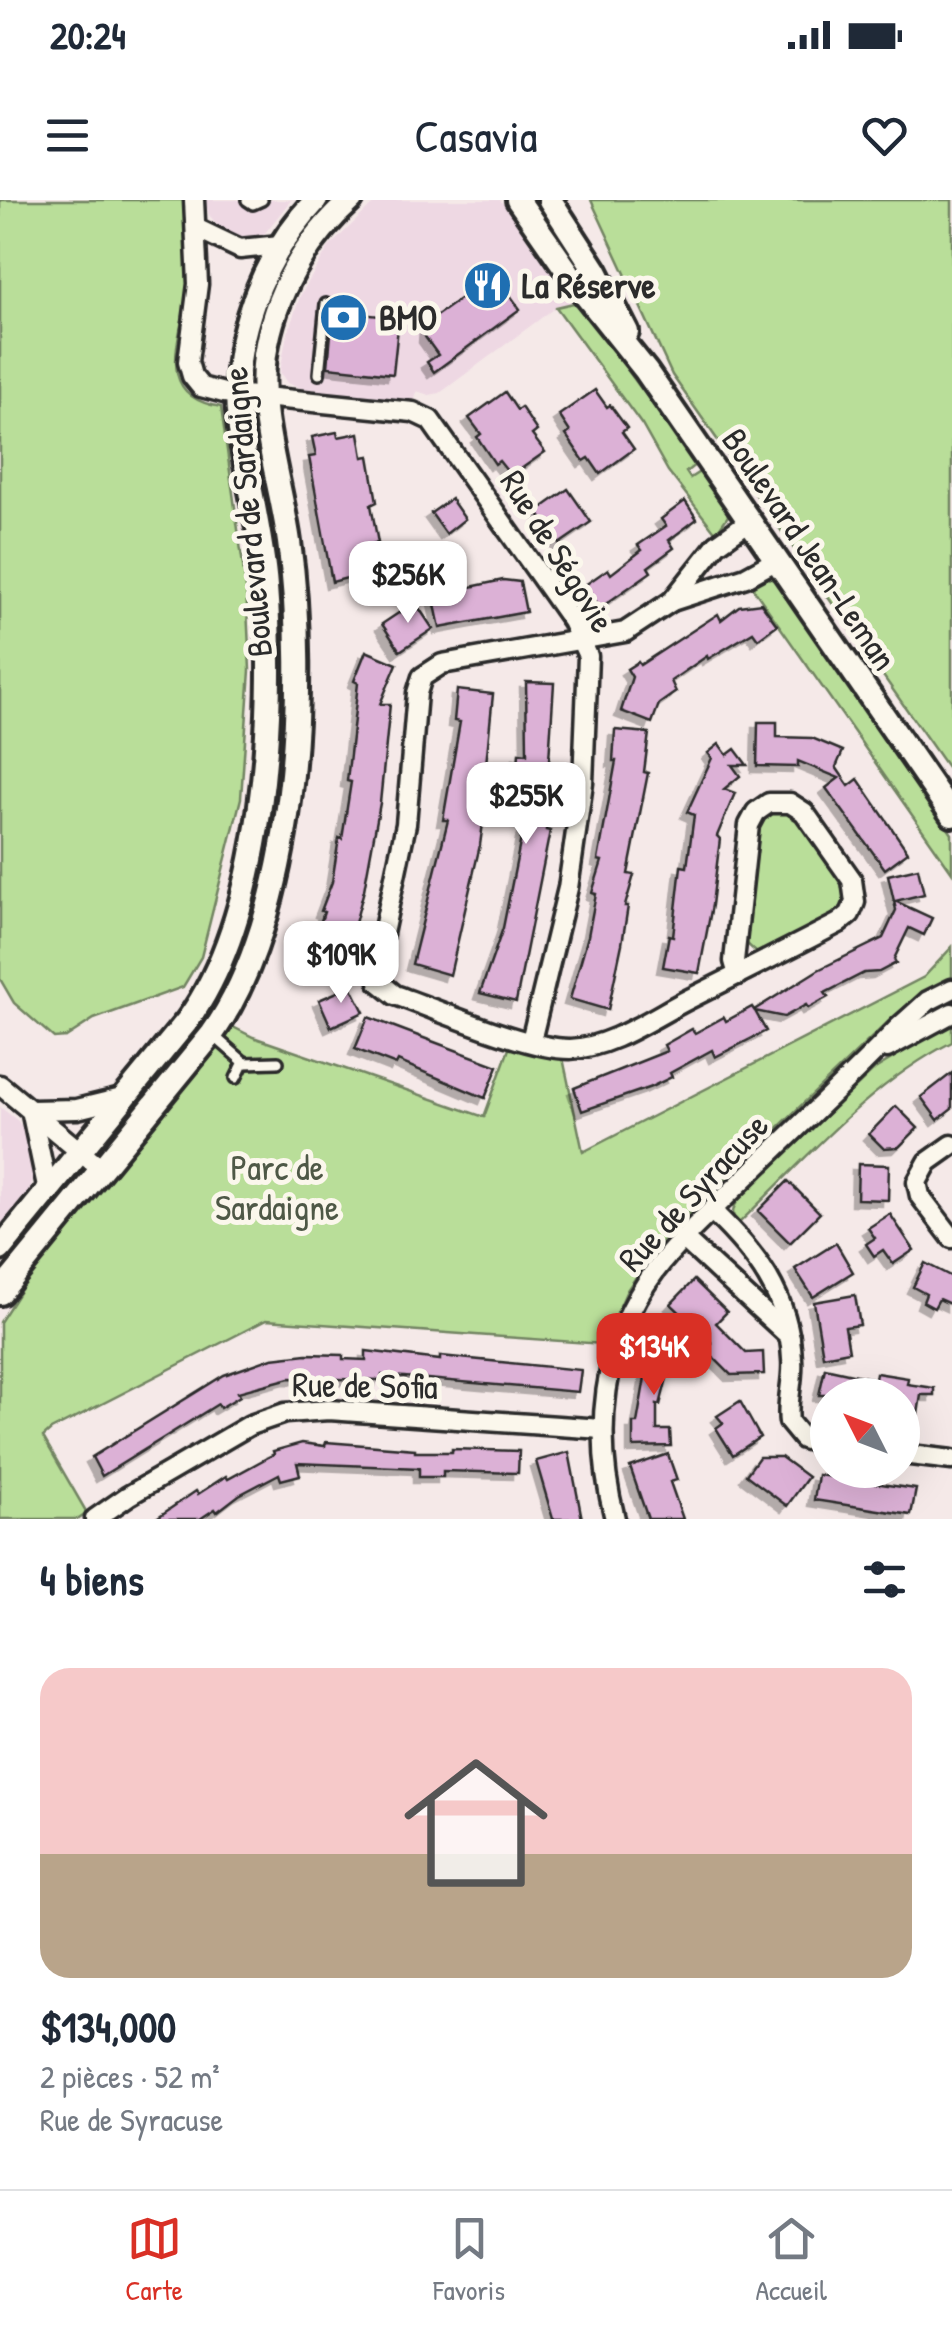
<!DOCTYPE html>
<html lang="fr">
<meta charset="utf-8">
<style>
:root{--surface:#fff;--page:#f6f6f7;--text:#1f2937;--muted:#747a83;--line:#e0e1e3;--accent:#d93025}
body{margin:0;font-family:"Patrick Hand",sans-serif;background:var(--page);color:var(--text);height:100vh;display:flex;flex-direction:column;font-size:38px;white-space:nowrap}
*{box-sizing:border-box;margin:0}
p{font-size:32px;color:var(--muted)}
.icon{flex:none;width:55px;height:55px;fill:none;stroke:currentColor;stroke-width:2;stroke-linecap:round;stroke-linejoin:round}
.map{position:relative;height:1319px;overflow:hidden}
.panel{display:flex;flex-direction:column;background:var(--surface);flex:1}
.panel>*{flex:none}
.needle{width:65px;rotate:312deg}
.controls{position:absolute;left:810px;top:1178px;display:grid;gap:20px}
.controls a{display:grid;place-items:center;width:110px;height:110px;border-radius:50%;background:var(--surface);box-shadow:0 10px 40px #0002;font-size:50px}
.price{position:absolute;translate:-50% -85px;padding:0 22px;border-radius:20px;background:#fff;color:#222;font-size:32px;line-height:65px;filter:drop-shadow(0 2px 5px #0008)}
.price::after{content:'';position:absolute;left:50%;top:60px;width:30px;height:22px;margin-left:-15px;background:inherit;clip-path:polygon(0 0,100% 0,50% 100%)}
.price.selected{background:var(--accent);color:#fff}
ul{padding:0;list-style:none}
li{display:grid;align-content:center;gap:20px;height:530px;padding:0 40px}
li span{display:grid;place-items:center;height:310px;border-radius:30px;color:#555}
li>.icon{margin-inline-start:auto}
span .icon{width:180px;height:180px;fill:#fffc;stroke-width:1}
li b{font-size:42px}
h2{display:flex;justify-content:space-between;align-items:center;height:120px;padding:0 40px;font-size:42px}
.status{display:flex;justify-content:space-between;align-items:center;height:70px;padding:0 50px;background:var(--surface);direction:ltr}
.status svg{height:28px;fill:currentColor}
header{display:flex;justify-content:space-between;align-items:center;height:130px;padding:0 40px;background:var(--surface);font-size:45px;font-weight:600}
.tabs{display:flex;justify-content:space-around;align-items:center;height:140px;border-top:2px solid var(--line);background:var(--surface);font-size:28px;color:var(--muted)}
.tabs a{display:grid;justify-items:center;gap:5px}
.tabs .selected{color:var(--accent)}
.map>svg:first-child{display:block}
</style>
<div class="status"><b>20:24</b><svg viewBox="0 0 49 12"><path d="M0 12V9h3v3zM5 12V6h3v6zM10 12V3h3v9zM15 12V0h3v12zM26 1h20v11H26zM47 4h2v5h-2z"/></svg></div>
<header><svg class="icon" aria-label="menu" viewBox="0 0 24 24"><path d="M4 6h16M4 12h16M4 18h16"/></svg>Casavia<svg class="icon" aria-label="heart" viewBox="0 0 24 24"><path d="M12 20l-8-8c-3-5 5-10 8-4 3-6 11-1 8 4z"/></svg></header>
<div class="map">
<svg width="952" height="1319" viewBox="0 0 952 1319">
<defs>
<filter id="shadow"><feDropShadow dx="-6" dy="6" stdDeviation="0" flood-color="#0004"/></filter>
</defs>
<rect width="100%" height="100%" fill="#f5e9e8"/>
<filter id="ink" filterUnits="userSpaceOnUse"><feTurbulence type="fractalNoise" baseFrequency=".01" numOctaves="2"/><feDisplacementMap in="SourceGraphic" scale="20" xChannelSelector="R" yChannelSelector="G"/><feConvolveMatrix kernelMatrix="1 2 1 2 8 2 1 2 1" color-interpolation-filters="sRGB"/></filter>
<g filter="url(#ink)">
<g fill="#eed8e3">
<path d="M205 0H291L261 38 253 40 237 37 222 30 209 15Z"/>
<path d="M377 0H500L578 102 556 107 440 193 429 195 417 191 414 203 300 191 299 187 287 183 280 172 286 139 300 96 329 47Z"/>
<path d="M0 907 18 921 28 936 36 968 28 997 0 1035Z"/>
</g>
<g fill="#b9de99" stroke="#728462" stroke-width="2.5">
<path d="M0 0H184C187 26 191 53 189 78 187 129 146 195 221 207L246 387 250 470 241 598 201 757 183 787 94 819 66 837 54 838 14 803 0 779Z"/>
<path d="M591 0H952V574L672 175Z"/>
<path d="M578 102 696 264 686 272 690 278 701 271 724 300 728 316 716 333 668 271 642 225 556 107Z"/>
<path d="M766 378C779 380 783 384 787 396L952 634V672L750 384Z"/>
<path d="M778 610 796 617 843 684 846 701 836 715 757 753 746 743 760 626 767 615Z"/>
<path d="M952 747V777L916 798 894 816 679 1023 659 1044 627 1090 603 1144 266 1120 51 1230 43 1237 87 1313 79 1319H0V1122L27 1080 233 827 253 837 484 917 510 846 563 858 583 952 924 777Z"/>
<path d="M952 822V842C868 885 805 960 737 1025 730 1013 733 1007 741 996L875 869Z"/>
</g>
<g fill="#dcb1d6" stroke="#2b2b2b" stroke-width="2.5" filter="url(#shadow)">
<path d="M495 74 520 109 434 172 427 162 438 155 425 137 426 123Z"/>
<path d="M333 111 399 118 393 174 328 167Z"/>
<path d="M595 190 607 207 610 205 627 228 622 232 634 249 600 274 589 258 584 261 566 235 570 232 559 215Z"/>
<path d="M505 192 517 210 521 207 537 231 532 235 545 252 511 276 499 261 495 264 477 237 481 234 469 218Z"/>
<path d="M337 232 338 237 359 233 363 257 369 256 377 302 371 305 378 343 373 344 378 370 332 382 309 257 316 256 312 237Z"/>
<path d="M568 289 591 322 559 344 537 311Z"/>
<path d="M451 299 465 319 446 334 431 313Z"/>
<path d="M685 301 697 319 669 340 674 348 648 367 651 372 600 408 585 385 608 369 611 374 642 350 638 345 666 326 661 319Z"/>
<path d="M503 380 520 382 526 412 440 428 433 395Z"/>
<path d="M415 402 433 429 400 451 382 424Z"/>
<path d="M761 403 777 425 758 439 753 432 708 459 707 456 671 481 676 492 659 504 652 523 621 511 632 477 627 469 638 462 640 465 718 414 721 420 739 406Z"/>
<path d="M366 451 397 464 380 504H390L380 603 364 690 343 768 309 757 324 712 321 711 332 682 339 638 342 639 351 582 347 581 358 483 354 481Z"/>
<path d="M526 482 554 483 547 591 551 592 546 630 550 631 516 802 480 793 503 728 526 613 519 612 524 579H517L519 553 527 554Z"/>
<path d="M457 490 493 494 483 595H487L480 645 450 775 412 764 448 620H443L460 522 454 521Z"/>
<path d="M758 522H777V537L812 538 843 551 836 567 849 586 858 579 908 652 885 669 826 588 839 578 798 561V567L757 566Z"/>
<path d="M615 530 649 533 644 572 648 573 628 674 634 675 625 706H628L622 744 608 810 570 799 588 736 596 694 592 693 602 661 598 660 616 561H613Z"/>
<path d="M719 544 727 555 735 549 747 565H732L740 576 724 589 735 593 717 636 720 639 712 705 699 773 663 767 669 735 673 736 681 666 687 667 694 615 687 612 712 558 708 553Z"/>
<path d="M918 668 924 694 895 701 932 718 924 735 909 728 894 759 896 763 879 772 864 773 825 793 828 797 808 808 806 805 784 817 755 811 766 831 715 857 712 850 670 873 672 877 651 887 582 911 574 888 667 851 664 845 692 829 695 833 724 817 726 821 752 807 754 810 818 770 883 738 896 710 888 675Z"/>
<path d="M351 786 364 812 331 827 319 800Z"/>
<path d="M368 817 498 866 485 898 398 861 396 865 355 849Z"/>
<path d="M952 873V909L938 920 921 897Z"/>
<path d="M896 906 918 928 899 947 883 948 869 934Z"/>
<path d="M858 964 889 965 888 1000 857 999Z"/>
<path d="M788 981 820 1013 790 1043 758 1011Z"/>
<path d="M890 1014 914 1050 893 1064 883 1050 874 1056 866 1044 875 1038 868 1028Z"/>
<path d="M836 1043 853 1072 813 1097 795 1069Z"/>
<path d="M925 1063 952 1077V1105L939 1099 934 1108 923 1102 926 1094 913 1087Z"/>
<path d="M694 1080 727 1112 716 1123 746 1153 763 1152 764 1174 731 1175 706 1150 712 1143 671 1104Z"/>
<path d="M855 1095 860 1125 845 1127 849 1151 823 1156 814 1102Z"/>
<path d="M652 1142 678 1151 674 1164 671 1163 660 1205 657 1204V1230H670L671 1246 633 1247V1223H637L647 1166 645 1165Z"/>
<path d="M366 1151 440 1160V1156L581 1170 578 1192 382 1175 381 1180 290 1178 238 1192 240 1196 220 1208 218 1204 102 1276 92 1257 224 1175 272 1158 307 1154 343 1155V1159L366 1160Z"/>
<path d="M825 1168 875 1179 876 1173 908 1178 907 1184 934 1188V1195H921L917 1221 902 1218V1195H819Z"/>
<path d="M740 1201 760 1237 733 1255 716 1228 723 1223 717 1216Z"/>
<path d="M326 1242 415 1249V1252H452V1249L519 1251 518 1273 443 1271V1277H419V1268L297 1263 300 1275 281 1280 279 1274 239 1295 217 1312 215 1309 200 1319H155L196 1291 198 1294 226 1276 228 1279 274 1254 273 1251 302 1243 325 1246Z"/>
<path d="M569 1252 582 1319H553L536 1261Z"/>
<path d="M668 1254 677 1280 670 1282 683 1319H648L630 1267Z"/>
<path d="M759 1257H781L808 1277 787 1306 746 1275Z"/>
<path d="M818 1275 916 1289 911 1315 814 1300Z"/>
</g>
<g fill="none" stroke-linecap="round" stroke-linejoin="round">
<defs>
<g id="service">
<path d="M247 0 253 4 262 0"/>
<path d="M319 174 326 104"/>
<path d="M214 836 245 863 278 862"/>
<path d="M236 878 244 862"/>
</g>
<g id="minor">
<path d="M194 0 198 84 188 162 192 176 201 187 224 193 413 212 430 220 572 421 588 456 583 583 568 688 531 841"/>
<path d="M196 28 240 49 280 45"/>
<path d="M672 401 746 377 775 361"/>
<path d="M738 775 734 761 749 625 756 612 769 603H790L804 612 852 680 855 702 850 714 839 723C789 749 739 774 689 799 653 817 611 848 570 849 526 849 439 810 395 795L379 782 376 767 406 624 417 493 422 477 442 464 625 432 672 401 717 344 748 322"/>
<path d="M887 848 952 813"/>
<path d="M0 885 101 969"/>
<path d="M31 910 77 909 126 897"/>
<path d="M31 910 48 991"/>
<path d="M952 945 928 962 917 982 920 996 952 1038"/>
<path d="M712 1011C756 1053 789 1095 792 1159 794 1180 786 1201 789 1222L803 1239 828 1246"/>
<path d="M684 1039 790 1137"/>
<path d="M902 1254 952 1260"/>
<path d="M95 1319 128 1296 250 1225 285 1213 329 1210 602 1229"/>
<path d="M615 1319C593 1235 601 1143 655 1071 681 1037 715 1008 745 978 796 928 849 880 898 828L928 801 952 789"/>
</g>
<g id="tertiary">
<path d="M518 0 575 82 646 171 952 615"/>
<path d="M550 0 596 71 627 132"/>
<path d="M0 1049 188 820C264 714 276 514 266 387 262 331 246 278 239 222 229 142 261 58 316 0"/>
<path d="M0 1093 212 834C296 716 309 483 289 342 281 284 257 213 265 155 274 94 305 41 351 0"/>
</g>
</defs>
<use href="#service" stroke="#2b2b2b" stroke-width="16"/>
<use href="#minor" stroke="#2b2b2b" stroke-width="25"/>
<use href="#tertiary" stroke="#2b2b2b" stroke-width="30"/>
<use href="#service" stroke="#fbf7ec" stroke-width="9"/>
<use href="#minor" stroke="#fbf7ec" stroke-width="18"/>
<use href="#tertiary" stroke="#fbf7ec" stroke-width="22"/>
</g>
</g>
<defs>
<symbol id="restaurant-disc" viewBox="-11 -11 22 22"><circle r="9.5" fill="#1f6fb2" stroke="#fbf7ec"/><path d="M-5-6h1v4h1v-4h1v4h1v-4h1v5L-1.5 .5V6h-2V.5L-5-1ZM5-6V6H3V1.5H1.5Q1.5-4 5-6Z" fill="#fff"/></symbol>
<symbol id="bank-disc" viewBox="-11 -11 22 22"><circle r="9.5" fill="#1f6fb2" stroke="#fbf7ec"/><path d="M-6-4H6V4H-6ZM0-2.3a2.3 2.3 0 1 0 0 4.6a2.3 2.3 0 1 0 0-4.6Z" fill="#fff"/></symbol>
</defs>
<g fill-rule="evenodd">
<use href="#restaurant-disc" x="460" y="58" width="55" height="55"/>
<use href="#bank-disc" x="316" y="90" width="55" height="55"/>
</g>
<g text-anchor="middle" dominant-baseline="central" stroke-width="10" stroke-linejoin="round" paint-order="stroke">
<g font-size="35" font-weight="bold" fill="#2b2b2b" stroke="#fbf7ec" text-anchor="start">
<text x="522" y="85">La Réserve</text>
<text x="379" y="117">BMO</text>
</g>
<g font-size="35" fill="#2b2b2b" stroke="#fbf7ec">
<text transform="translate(247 312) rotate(-95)">Boulevard de Sardaigne</text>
<text transform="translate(810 349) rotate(56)">Boulevard Jean-Leman</text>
<text transform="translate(558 351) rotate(58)">Rue de Ségovie</text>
<text transform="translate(693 992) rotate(-47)">Rue de Syracuse</text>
<text transform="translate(365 1185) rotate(1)">Rue de Sofia</text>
</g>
<g font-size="35" fill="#4e5846" stroke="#fbf7ec">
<text x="277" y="967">Parc de<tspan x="277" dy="40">Sardaigne</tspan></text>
</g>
</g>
</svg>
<div class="controls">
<a><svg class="needle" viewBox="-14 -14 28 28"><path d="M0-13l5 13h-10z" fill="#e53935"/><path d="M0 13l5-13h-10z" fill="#747a83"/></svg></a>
</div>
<b class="price" style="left:408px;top:426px">$256K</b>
<b class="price" style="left:526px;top:647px">$255K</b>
<b class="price" style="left:341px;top:806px">$109K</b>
<b class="price selected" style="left:654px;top:1198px">$134K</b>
</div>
<section class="panel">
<h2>4 biens<svg class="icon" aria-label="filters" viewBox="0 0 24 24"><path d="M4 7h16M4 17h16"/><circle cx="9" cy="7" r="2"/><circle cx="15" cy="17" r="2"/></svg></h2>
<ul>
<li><span style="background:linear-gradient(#f6c9c9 60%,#b9a48a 0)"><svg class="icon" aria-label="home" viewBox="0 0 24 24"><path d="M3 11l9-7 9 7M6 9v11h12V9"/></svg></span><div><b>$134,000</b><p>2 pièces · 52 m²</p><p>Rue de Syracuse</p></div></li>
</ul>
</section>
<nav class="tabs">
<a class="selected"><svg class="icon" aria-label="map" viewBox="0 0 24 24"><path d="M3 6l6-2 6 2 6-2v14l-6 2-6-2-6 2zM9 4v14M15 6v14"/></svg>Carte</a>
<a><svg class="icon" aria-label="saved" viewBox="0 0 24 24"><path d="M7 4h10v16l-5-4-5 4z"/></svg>Favoris</a>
<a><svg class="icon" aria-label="home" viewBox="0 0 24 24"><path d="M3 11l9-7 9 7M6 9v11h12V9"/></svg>Accueil</a>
</nav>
